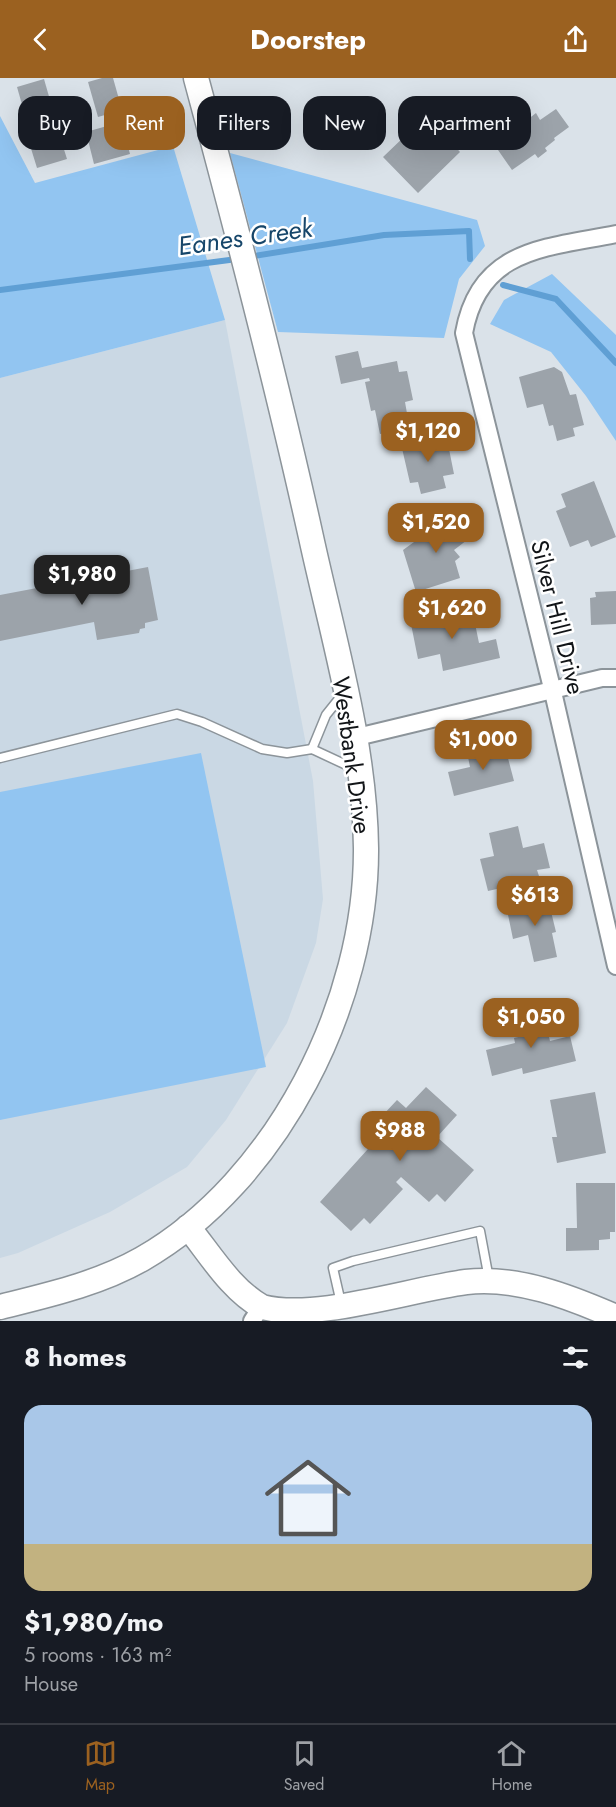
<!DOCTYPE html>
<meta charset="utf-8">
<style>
:root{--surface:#171b24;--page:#20242c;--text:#f1f3f6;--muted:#9ea1a6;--line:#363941;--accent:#9b6120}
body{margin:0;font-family:Jost,sans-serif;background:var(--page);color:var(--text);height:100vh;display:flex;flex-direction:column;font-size:22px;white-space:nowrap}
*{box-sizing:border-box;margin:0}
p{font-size:20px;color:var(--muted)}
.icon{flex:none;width:33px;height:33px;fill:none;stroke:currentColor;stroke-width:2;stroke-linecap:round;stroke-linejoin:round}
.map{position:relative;height:1243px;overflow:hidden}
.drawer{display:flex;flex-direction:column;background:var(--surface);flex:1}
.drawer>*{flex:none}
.top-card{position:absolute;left:18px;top:18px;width:580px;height:54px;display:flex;gap:12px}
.price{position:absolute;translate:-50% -51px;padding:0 14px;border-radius:12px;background:var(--accent);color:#fff;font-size:20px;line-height:39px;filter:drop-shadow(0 2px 3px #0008)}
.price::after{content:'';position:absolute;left:50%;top:36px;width:18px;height:14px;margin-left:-9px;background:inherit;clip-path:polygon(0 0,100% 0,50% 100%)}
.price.selected{background:#222;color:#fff}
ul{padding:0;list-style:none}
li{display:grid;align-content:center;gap:12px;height:318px;padding:0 24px}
li span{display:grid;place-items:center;height:186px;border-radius:18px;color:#555}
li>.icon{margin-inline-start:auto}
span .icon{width:108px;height:108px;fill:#fffc;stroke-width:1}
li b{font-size:26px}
h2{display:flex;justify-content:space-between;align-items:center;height:72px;padding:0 24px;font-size:26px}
.chip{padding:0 21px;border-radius:18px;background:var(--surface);box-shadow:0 6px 24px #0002;font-size:21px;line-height:54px}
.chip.selected{background:var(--accent);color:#fff}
header{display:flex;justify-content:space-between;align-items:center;height:78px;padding:0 24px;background:var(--accent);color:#fff;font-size:27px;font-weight:700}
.tab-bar{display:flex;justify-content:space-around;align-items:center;height:84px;border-top:2px solid var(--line);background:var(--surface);font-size:16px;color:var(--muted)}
.tab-bar a{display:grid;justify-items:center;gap:3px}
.tab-bar .selected{color:var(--accent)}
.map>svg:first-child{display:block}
</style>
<header><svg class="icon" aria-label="back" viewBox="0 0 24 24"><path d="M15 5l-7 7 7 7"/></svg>Doorstep<svg class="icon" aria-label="share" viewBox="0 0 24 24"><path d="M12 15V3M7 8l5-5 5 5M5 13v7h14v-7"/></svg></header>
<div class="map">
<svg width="616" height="1243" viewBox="0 0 616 1243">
<rect width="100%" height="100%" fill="#dae2e9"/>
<path fill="#cad8e4" d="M225 242 313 703 323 821 316 865 287 945 226 1042 187 1089 110 1134 18 1175 0 1180V300Z"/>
<g fill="#92c5f1">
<path d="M0 38 35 105 173 68 225 242 0 300Z"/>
<path d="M230 75 477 142 485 168 459 201 444 260 278 254Z"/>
<path d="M552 196 616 257V363L586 318 551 274 490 246 504 222Z"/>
<path d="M201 675 266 989 0 1042V714Z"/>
</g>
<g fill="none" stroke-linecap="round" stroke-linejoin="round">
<g stroke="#5f9fd4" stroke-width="6">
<path d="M248 179 384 157 469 153 470 181"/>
<path d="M503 207 556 221 616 285"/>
<path d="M0 212 237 181"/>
</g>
</g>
<g fill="#9ca3aa">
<path d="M102 0H113L122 32 98 39 88 4Z"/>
<path d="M44 1 54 36 27 44 17 9Z"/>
<path d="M556 31 569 49 554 60 555 62 545 70 547 73 538 80 535 76 512 92 489 59 523 36 527 42 536 35 540 42Z"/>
<path d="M49 44 55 63 61 62 67 81 37 90 25 51Z"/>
<path d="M121 44 130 76 94 86 86 54Z"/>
<path d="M441 53 460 74 418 115 383 79 406 57 415 66 425 57 431 63Z"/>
<path d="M358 273 362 290 397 283 399 294 407 293 413 322 405 324 408 341 398 343 400 352 380 356 375 332 371 333 365 304 370 303 369 300 341 306 335 278Z"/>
<path d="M554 289 562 294 570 317 576 316 584 347 573 350 575 358 557 363 553 347 549 348 543 326 527 330 519 299Z"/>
<path d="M446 356 454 396 443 398 446 410 421 416 418 404 410 405 401 366Z"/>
<path d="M594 403 616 459 591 469 588 462 570 469 556 433 566 429 561 416Z"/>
<path d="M454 435 471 459 454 472 460 479 455 483 460 500 416 514 403 472Z"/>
<path d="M148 489 158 542 145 545V550L140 551 139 555 97 562 94 544 0 563V517Z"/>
<path d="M616 513V546L591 547 590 520 596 519 595 514Z"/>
<path d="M472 531 479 565 496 561 500 580 443 593 440 576 418 581 410 541 454 532 455 535Z"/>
<path d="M504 665 514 703 454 718 448 694 470 689 467 674Z"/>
<path d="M518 748 523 770 544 765 550 790 537 792 540 801 488 813 480 781 494 778 489 755Z"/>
<path d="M547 817 556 854 552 855 557 879 534 884 528 857 513 861 507 832 522 829 520 823Z"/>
<path d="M543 934 550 963 570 958 576 983 523 996 522 990 492 998 486 972 515 965 514 960 523 958 519 940Z"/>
<path d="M426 1009 457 1037 437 1059 474 1092 445 1124 437 1116 429 1124 401 1099 396 1104 403 1111 370 1146 364 1140 351 1153 320 1124 377 1061 368 1053 397 1022 406 1030Z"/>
<path d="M595 1014 606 1075 557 1085 552 1059H557L550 1022Z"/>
<path d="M576 1105H615V1154H610V1161L599 1162V1172L566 1173V1150H577Z"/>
</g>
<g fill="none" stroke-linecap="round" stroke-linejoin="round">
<defs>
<g id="lane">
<path d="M312 671 326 637 342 617"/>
<path d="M0 680 177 636 202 644 262 671 287 675 312 671 357 692"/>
<path d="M341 1225 333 1190 353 1183 480 1153 489 1201"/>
</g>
<g id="street">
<path d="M616 156C546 170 479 170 464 255L553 614 616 888"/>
<path d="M353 660 602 600H616"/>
<path d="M252 1243 261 1229"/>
</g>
<g id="secondary">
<path d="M188 1149C210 1176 231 1212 262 1229 316 1243 407 1212 466 1204 517 1198 570 1219 616 1239"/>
<path d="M0 1229C48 1217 98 1206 142 1181 278 1103 367 924 366 770 365 666 333 560 311 459 277 305 237 152 196 0"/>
</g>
</defs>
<use href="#lane" stroke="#8c949a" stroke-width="11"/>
<use href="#street" stroke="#8c949a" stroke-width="20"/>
<use href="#secondary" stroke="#8c949a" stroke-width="27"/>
<use href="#lane" stroke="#fff" stroke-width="8"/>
<use href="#street" stroke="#fff" stroke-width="16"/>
<use href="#secondary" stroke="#fff" stroke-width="24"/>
</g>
<g text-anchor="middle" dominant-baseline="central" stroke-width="5" stroke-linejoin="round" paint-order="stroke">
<g font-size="24" fill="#111417" stroke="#fff">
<text transform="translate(558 539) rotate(76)">Silver Hill Drive</text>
<text transform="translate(352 677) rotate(82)">Westbank Drive</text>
</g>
<g font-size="26" font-style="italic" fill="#16466a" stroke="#fff">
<text transform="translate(245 159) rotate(-8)">Eanes Creek</text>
</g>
</g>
</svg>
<b class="price" style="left:428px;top:385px">$1,120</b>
<b class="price" style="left:436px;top:476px">$1,520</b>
<b class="price selected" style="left:82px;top:528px">$1,980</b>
<b class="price" style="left:452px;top:562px">$1,620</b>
<b class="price" style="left:483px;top:693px">$1,000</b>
<b class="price" style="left:535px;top:849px">$613</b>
<b class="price" style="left:531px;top:971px">$1,050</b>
<b class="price" style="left:400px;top:1084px">$988</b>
<div class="top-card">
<a class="chip">Buy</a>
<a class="chip selected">Rent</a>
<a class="chip">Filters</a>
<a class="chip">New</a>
<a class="chip">Apartment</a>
</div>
</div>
<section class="drawer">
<h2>8 homes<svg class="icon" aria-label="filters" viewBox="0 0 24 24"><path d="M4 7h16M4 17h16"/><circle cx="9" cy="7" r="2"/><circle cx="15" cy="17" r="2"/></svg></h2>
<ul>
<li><span style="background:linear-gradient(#a9c7e8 75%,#c2b280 0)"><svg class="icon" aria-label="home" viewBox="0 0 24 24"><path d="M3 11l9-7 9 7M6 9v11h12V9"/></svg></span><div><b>$1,980/mo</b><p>5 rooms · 163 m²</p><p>House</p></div></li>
</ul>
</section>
<nav class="tab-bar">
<a class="selected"><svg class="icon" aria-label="map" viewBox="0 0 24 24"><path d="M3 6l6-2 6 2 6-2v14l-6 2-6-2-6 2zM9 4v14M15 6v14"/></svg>Map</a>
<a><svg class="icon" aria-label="saved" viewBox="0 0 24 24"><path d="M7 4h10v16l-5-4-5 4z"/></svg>Saved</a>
<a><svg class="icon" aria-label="home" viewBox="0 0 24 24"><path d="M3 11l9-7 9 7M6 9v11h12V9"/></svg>Home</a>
</nav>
